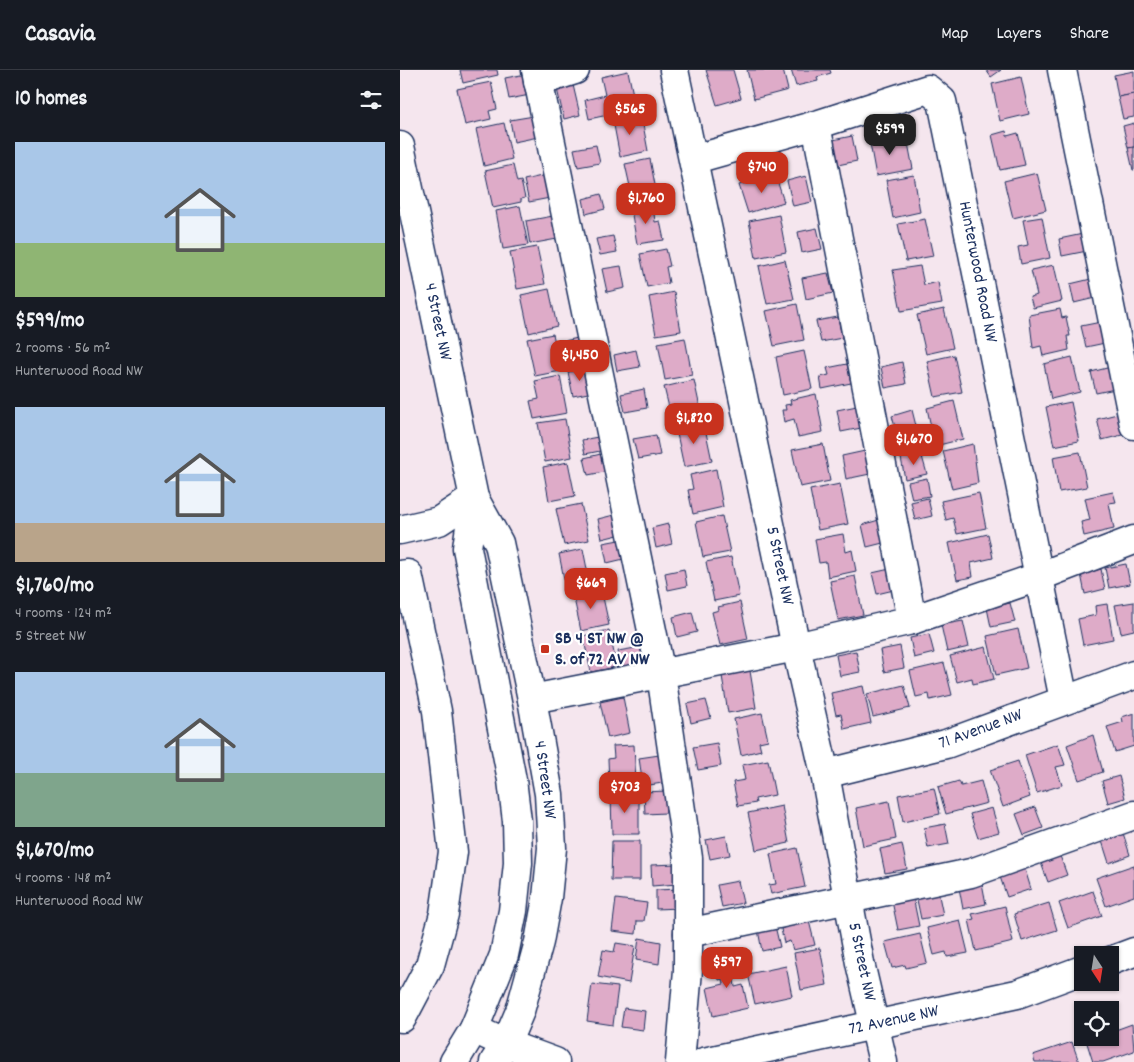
<!DOCTYPE html>
<meta charset="utf-8">
<style>
:root{--surface:#171b24;--page:#242831;--text:#f1f3f6;--muted:#9ea1a6;--line:#363941;--accent:#c8321e}
body{margin:0;font-family:Dekko,sans-serif;background:var(--page);color:var(--text);height:100vh;display:flex;flex-direction:column;font-size:19px;white-space:nowrap}
*{box-sizing:border-box;margin:0}
p{font-size:16px;color:var(--muted)}
.icon{flex:none;width:28px;height:28px;fill:none;stroke:currentColor;stroke-width:2;stroke-linecap:round;stroke-linejoin:round}
.map{position:relative;flex:1;overflow:hidden}
.sheet{display:flex;flex-direction:column;background:var(--surface);width:400px}
.sheet>*{flex:none}
.needle{width:32px;rotate:168deg}
.fabs{position:absolute;left:674px;top:876px;display:grid;gap:10px}
.fabs a{display:grid;place-items:center;width:45px;height:45px;border-radius:0px;background:var(--surface);box-shadow:0 1px 4px #0004;font-size:25px}
.price{position:absolute;translate:-50% -42px;padding:0 11px;border-radius:10px;background:var(--accent);color:#fff;font-size:16px;line-height:32px;filter:drop-shadow(0 1px 2px #0008)}
.price::after{content:'';position:absolute;left:50%;top:30px;width:15px;height:11px;margin-left:-8px;background:inherit;clip-path:polygon(0 0,100% 0,50% 100%)}
.price.active{background:#222;color:#fff}
ul{padding:0;list-style:none}
li{display:grid;align-content:center;gap:10px;height:265px;padding:0 15px}
li span{display:grid;place-items:center;height:155px;border-radius:0px;color:#555}
li>.icon{margin-inline-start:auto}
span .icon{width:90px;height:90px;fill:#fffc;stroke-width:1}
li b{font-size:21px}
h2{display:flex;justify-content:space-between;align-items:center;height:60px;padding:0 15px;font-size:21px}
header{display:flex;align-items:center;gap:30px;box-sizing:border-box;height:70px;padding:0 25px;background:var(--surface);border-bottom:1px solid var(--line)}
header strong{font-size:24px}
nav{display:flex;gap:28px;margin-inline-start:auto;font-size:18px}
main{display:flex;flex:1;min-height:0}
.map>svg:first-child{display:block}
</style>
<header>
<strong>Casavia</strong>
<nav><a>Map</a><a>Layers</a><a>Share</a></nav>
</header>
<main>
<section class="sheet">
<h2>10 homes<svg class="icon" aria-label="filters" viewBox="0 0 24 24"><path d="M4 7h16M4 17h16"/><circle cx="9" cy="7" r="2"/><circle cx="15" cy="17" r="2"/></svg></h2>
<ul>
<li><span style="background:linear-gradient(#a9c7e8 65%,#8fb573 0)"><svg class="icon" aria-label="home" viewBox="0 0 24 24"><path d="M3 11l9-7 9 7M6 9v11h12V9"/></svg></span><div><b>$599/mo</b><p>2 rooms · 56 m²</p><p>Hunterwood Road NW</p></div></li>
<li><span style="background:linear-gradient(#a9c7e8 75%,#b9a48a 0)"><svg class="icon" aria-label="home" viewBox="0 0 24 24"><path d="M3 11l9-7 9 7M6 9v11h12V9"/></svg></span><div><b>$1,760/mo</b><p>4 rooms · 124 m²</p><p>5 Street NW</p></div></li>
<li><span style="background:linear-gradient(#a9c7e8 65%,#7fa58c 0)"><svg class="icon" aria-label="home" viewBox="0 0 24 24"><path d="M3 11l9-7 9 7M6 9v11h12V9"/></svg></span><div><b>$1,670/mo</b><p>4 rooms · 148 m²</p><p>Hunterwood Road NW</p></div></li>
</ul>
</section>
<div class="map">
<svg width="734" height="992" viewBox="0 0 734 992">
<rect width="100%" height="100%" fill="#f5e6ee"/>
<filter id="ink" filterUnits="userSpaceOnUse"><feTurbulence type="fractalNoise" baseFrequency=".02" numOctaves="2"/><feDisplacementMap in="SourceGraphic" scale="10" xChannelSelector="R" yChannelSelector="G"/><feConvolveMatrix kernelMatrix="1 2 1 2 8 2 1 2 1" color-interpolation-filters="sRGB"/></filter>
<g filter="url(#ink)">
<g fill="#deabc8" stroke="#1b2f5e">
<path d="M60 0H97L98 5 63 13Z"/>
<path d="M306 0H333L341 28 317 35Z"/>
<path d="M347 0H383L388 20 354 29Z"/>
<path d="M391 0H430L431 3 417 7 418 11 396 16Z"/>
<path d="M586 0H601L591 7Z"/>
<path d="M228 1 236 39 189 49 185 30 205 25 201 7Z"/>
<path d="M734 1V24L718 27 714 5Z"/>
<path d="M126 4 130 25 109 29 105 8Z"/>
<path d="M621 7 629 44 600 51 592 14Z"/>
<path d="M91 12 97 39 89 41 91 49 65 55 57 19Z"/>
<path d="M173 15 180 45 164 49 157 19Z"/>
<path d="M734 24V47L723 49 718 27Z"/>
<path d="M241 44 248 81 220 87 213 50Z"/>
<path d="M134 46 138 67 114 72 110 50Z"/>
<path d="M104 53 112 89 84 96 76 59Z"/>
<path d="M734 53V77L728 78 723 56Z"/>
<path d="M606 61 607 66 618 63 625 95 600 100 592 65Z"/>
<path d="M493 64 495 76 508 73 513 99 476 106 469 68Z"/>
<path d="M452 66 457 91 433 96 428 71Z"/>
<path d="M196 75 200 93 178 97 174 79Z"/>
<path d="M734 77V100H733L728 78Z"/>
<path d="M250 89 257 125 233 130 225 94Z"/>
<path d="M113 95 117 112 121 111 125 128 121 129V132L93 138 85 101Z"/>
<path d="M637 103 646 140 613 148 604 111Z"/>
<path d="M375 104 384 132 348 143 339 115Z"/>
<path d="M146 105 150 128 129 132 124 110Z"/>
<path d="M514 105 520 142 493 148 486 110Z"/>
<path d="M406 106 412 132 393 136 387 111Z"/>
<path d="M201 124 205 139 186 144 183 129Z"/>
<path d="M253 135 255 152 260 151 264 170 237 174 231 139Z"/>
<path d="M120 136 128 175 103 179 96 141Z"/>
<path d="M379 145 386 182 356 188 349 151Z"/>
<path d="M153 146 157 169 130 174 126 151Z"/>
<path d="M642 147 650 188 621 194 618 177 628 175 623 150Z"/>
<path d="M525 149 533 186 506 191 498 154Z"/>
<path d="M417 158 422 179 402 183 398 162Z"/>
<path d="M683 164 687 181 662 186 659 169Z"/>
<path d="M213 166 217 182 200 185 196 169Z"/>
<path d="M137 177 145 214 117 219 110 182Z"/>
<path d="M266 179 270 196 266 197 269 213 247 217 240 184Z"/>
<path d="M385 190 394 229 367 234 359 196Z"/>
<path d="M654 195 662 231 633 238 630 227 637 225 631 200Z"/>
<path d="M221 196 225 218 207 222 202 199Z"/>
<path d="M520 196 524 215 538 212 542 234 501 241 493 200Z"/>
<path d="M428 203 433 223 406 229 402 208Z"/>
<path d="M691 209 695 228 674 233 670 214Z"/>
<path d="M149 219 157 256 129 263 121 225Z"/>
<path d="M274 222 281 261 256 265 249 227Z"/>
<path d="M397 234 404 270 374 276 366 241Z"/>
<path d="M544 239 553 278 526 284 517 245Z"/>
<path d="M660 239 662 248 666 247 670 266H667L669 280 643 286 641 276 633 278 629 245Z"/>
<path d="M438 247 442 268 421 272 416 251Z"/>
<path d="M701 252 705 273 686 277 681 256Z"/>
<path d="M153 264 161 301 135 306 127 269Z"/>
<path d="M182 267 188 295 166 300 160 272Z"/>
<path d="M285 268 292 305 265 310 258 273Z"/>
<path d="M236 280 240 297 217 301 214 285Z"/>
<path d="M404 281 412 319 383 325 376 287Z"/>
<path d="M554 285 562 322 535 327 527 291Z"/>
<path d="M672 287 680 322 651 329 644 294Z"/>
<path d="M502 292 506 314 485 318 481 297Z"/>
<path d="M447 294 451 313 422 319 420 307 429 305 427 298Z"/>
<path d="M711 297 715 319 696 323 691 302Z"/>
<path d="M188 298 193 322 173 326 168 302Z"/>
<path d="M160 306 167 343 134 349 130 331 139 329 135 311Z"/>
<path d="M294 310 302 347 273 354 264 317Z"/>
<path d="M244 319 247 338 225 342 221 324Z"/>
<path d="M416 324 423 362 398 367 394 349 384 352 382 340H386L385 335 391 334 390 330Z"/>
<path d="M554 331 563 369 535 376 527 338Z"/>
<path d="M671 332 679 371 654 376 646 337Z"/>
<path d="M457 336 461 358 441 362 437 340Z"/>
<path d="M512 340 516 356 496 361 492 346Z"/>
<path d="M717 344 722 365 702 370 697 349Z"/>
<path d="M165 349 172 387 145 392 138 353Z"/>
<path d="M304 353 312 391 284 397 276 359Z"/>
<path d="M256 365 260 385 238 389 233 369Z"/>
<path d="M203 366 205 380 185 384 182 370Z"/>
<path d="M423 374 430 411 400 417 392 380Z"/>
<path d="M573 374 578 413 552 419 543 381Z"/>
<path d="M465 381 470 404 446 409 442 386Z"/>
<path d="M680 382 687 417 659 422 653 387Z"/>
<path d="M205 383 209 401 188 405 184 388Z"/>
<path d="M521 383 527 404 505 409 501 388Z"/>
<path d="M168 392 175 426 149 431 143 397Z"/>
<path d="M316 399 323 437 293 444 288 420 293 419 290 405Z"/>
<path d="M527 408 530 426 512 429 508 412Z"/>
<path d="M440 414 448 454 418 460 410 420Z"/>
<path d="M713 422 716 432 709 433 714 459 684 466 681 452 690 450 685 428Z"/>
<path d="M579 423 586 458 557 464 553 448 546 450 541 431Z"/>
<path d="M528 428 532 446 515 450 511 432Z"/>
<path d="M181 434 189 470 164 475 156 439Z"/>
<path d="M218 444 222 464 202 469 198 449Z"/>
<path d="M322 446 330 482 303 487 296 452Z"/>
<path d="M482 449 487 472 467 477 462 455Z"/>
<path d="M268 454 272 474 256 478 252 458Z"/>
<path d="M443 464 446 482 452 480 456 501 428 507 426 492 419 493 415 469Z"/>
<path d="M588 464 593 488 571 493 573 507 557 510 549 473Z"/>
<path d="M224 469 228 488 207 493 203 473Z"/>
<path d="M183 479 190 514 166 519 159 484Z"/>
<path d="M331 487 339 526 314 531 306 492Z"/>
<path d="M726 494 730 514 709 518 705 498Z"/>
<path d="M284 499 287 516 268 520 265 503Z"/>
<path d="M490 499 498 519 477 524 472 503Z"/>
<path d="M701 499 705 519 685 524 681 504Z"/>
<path d="M455 506 463 545 438 550 430 511Z"/>
<path d="M201 518 209 555 181 561 173 524Z"/>
<path d="M340 532 348 569 320 575 312 542 319 540 318 537Z"/>
<path d="M734 532V560L721 563 715 535Z"/>
<path d="M610 533 615 552 591 557 587 538Z"/>
<path d="M707 534 713 569 683 575 678 549 696 545 695 536Z"/>
<path d="M292 542 297 562 277 567 273 547Z"/>
<path d="M563 551 569 577 547 582 541 555Z"/>
<path d="M618 559 627 598 596 605 587 566Z"/>
<path d="M209 560 217 597 191 602 183 566Z"/>
<path d="M529 564 534 583 514 588 510 568Z"/>
<path d="M247 576 250 593 221 598 218 581Z"/>
<path d="M500 576 504 598 484 602 480 580Z"/>
<path d="M586 577 594 609 573 614 572 608 557 612 550 586Z"/>
<path d="M456 581 460 602 440 606 436 585Z"/>
<path d="M544 593 552 625 530 630 529 624 516 627 510 601Z"/>
<path d="M350 601 356 638 328 643 322 606Z"/>
<path d="M504 615 510 638 473 647 467 624Z"/>
<path d="M463 616 471 653 444 659 441 644 436 645 431 623Z"/>
<path d="M223 627 230 663 208 668 200 632Z"/>
<path d="M306 630 311 648 291 653 287 634Z"/>
<path d="M362 643 368 670 359 672 361 680 341 685 334 649Z"/>
<path d="M734 643V676L715 682 707 657 723 652 722 647Z"/>
<path d="M693 665 703 702 679 710 667 675Z"/>
<path d="M317 673 321 696 298 700 293 677Z"/>
<path d="M658 674 665 695 656 697 662 715 637 723 625 685Z"/>
<path d="M234 675 236 712 209 713 208 689 214 688 213 676Z"/>
<path d="M266 684 269 712 243 716 239 688Z"/>
<path d="M368 690 375 725 355 729 356 733 338 736 333 712 345 710 342 695Z"/>
<path d="M618 691 630 727 603 737 590 700Z"/>
<path d="M719 706 725 728 708 733 702 711Z"/>
<path d="M559 711 561 716 581 711 587 733 546 744 538 717Z"/>
<path d="M534 718 540 744 503 752 498 725Z"/>
<path d="M266 721V743L245 744 244 722Z"/>
<path d="M211 725H239V764H212Z"/>
<path d="M489 731 496 769 463 776 456 738Z"/>
<path d="M382 736 389 773 356 780 348 743Z"/>
<path d="M635 737 643 758 624 765 616 744Z"/>
<path d="M592 738 599 762 578 768 570 744Z"/>
<path d="M545 754 549 774 528 778 524 758Z"/>
<path d="M723 763 730 785 709 793 702 771Z"/>
<path d="M326 766 330 785 310 789 306 770Z"/>
<path d="M212 771H240V810H211Z"/>
<path d="M502 774 507 799 485 803 480 779Z"/>
<path d="M397 778 405 817 371 824 369 815 376 814 370 784Z"/>
<path d="M659 783 667 805 648 812 640 790Z"/>
<path d="M276 794 277 814 252 816 251 795Z"/>
<path d="M734 795V826L706 836 696 808Z"/>
<path d="M624 796 631 819 607 827 599 804Z"/>
<path d="M338 811 343 833 322 837 317 815Z"/>
<path d="M582 813 586 834 563 839 559 818Z"/>
<path d="M279 819V838L256 839V820Z"/>
<path d="M538 821 543 845 521 849 516 825Z"/>
<path d="M693 821 702 846 668 858 659 833Z"/>
<path d="M513 827 519 856 498 860 492 831Z"/>
<path d="M216 829 247 833 244 851H237L236 864 212 861Z"/>
<path d="M649 833 657 860 622 871 614 844Z"/>
<path d="M605 836 613 872 576 881 569 850 574 849 572 844Z"/>
<path d="M408 847 415 875 393 880 390 871 384 873 381 859 384 858 383 853Z"/>
<path d="M560 850 568 883 547 887 546 882 534 885 527 858Z"/>
<path d="M375 856 380 877 362 881 358 860Z"/>
<path d="M520 864 527 893 506 898 505 895 492 898 485 872Z"/>
<path d="M239 868 261 872 259 894 236 890Z"/>
<path d="M216 873 235 876 229 913 198 907 203 880 214 882Z"/>
<path d="M420 878 427 915 401 920 394 883Z"/>
<path d="M336 886 341 907 334 909 335 917 343 915 348 938 313 946 307 918 324 914 323 909 319 910 315 891Z"/>
<path d="M386 896 392 926 355 934 348 904Z"/>
<path d="M192 914 218 917 213 955 187 951Z"/>
<path d="M224 938 245 941 243 960 221 957Z"/>
<path d="M732 954 734 981 703 992H693L686 970 693 968H710V962Z"/>
<path d="M672 972 679 992H635L633 985Z"/>
</g>
<g fill="none" stroke-linecap="round" stroke-linejoin="round">
<defs>
<g id="minor">
<path d="M136 0 261 604 288 788V900L280 992"/>
<path d="M274 0 396 577 425 704 460 893 483 992"/>
<path d="M662 0 734 355"/>
<path d="M138 12 175 0"/>
<path d="M416 55 512 550"/>
<path d="M295 89 416 55 528 19 542 31 664 630"/>
<path d="M0 460 39 451 74 428"/>
<path d="M0 505 8 504 37 641 53 782 44 844 30 895 2 948"/>
<path d="M132 629 396 577 512 550 638 507 734 470"/>
<path d="M425 704 546 674 734 605"/>
<path d="M288 863 571 803 734 745"/>
<path d="M710 891 734 882"/>
<path d="M74 959 106 974 155 992"/>
<path d="M304 992 617 924 682 900"/>
</g>
<g id="major">
<path d="M0 76 74 428 99 473 132 629 149 724 152 778 147 828 139 872 120 941 106 974 94 992"/>
<path d="M54 992 74 959 104 885 113 841 118 793 117 751 112 710 67 478 74 428"/>
</g>
</defs>
<use href="#minor" stroke="#1b2f5e" stroke-width="31"/>
<use href="#major" stroke="#1b2f5e" stroke-width="31"/>
<use href="#minor" stroke="#fff" stroke-width="28"/>
<use href="#major" stroke="#fff" stroke-width="28"/>
</g>
</g>
<rect fill="#c8321e" stroke="#fff" stroke-width="2" x="140" y="574" width="10" height="10" rx="2.5"/>
<g text-anchor="middle" dominant-baseline="central" stroke-width="4.5" stroke-linejoin="round" paint-order="stroke">
<g font-size="18" fill="#1b2f5e" stroke="#fff">
<text transform="translate(577 202) rotate(79)">Hunterwood Road NW</text>
<text transform="translate(37 252) rotate(78)">4 Street NW</text>
<text transform="translate(379 496) rotate(78)">5 Street NW</text>
<text transform="translate(581 660) rotate(-20)">71 Avenue NW</text>
<text transform="translate(144 710) rotate(82)">4 Street NW</text>
<text transform="translate(461 892) rotate(78)">5 Street NW</text>
<text transform="translate(494 951) rotate(-12)">72 Avenue NW</text>
</g>
<g font-size="18" font-weight="bold" fill="#1b2f5e" stroke="#fff" text-anchor="start">
<text x="155" y="569">SB 4 ST NW @<tspan x="155" dy="21">S. of 72 AV NW</tspan></text>
</g>
</g>
</svg>
<div class="fabs">
<a><svg class="needle" viewBox="-14 -14 28 28"><path d="M0-13l5 13h-10z" fill="#e53935"/><path d="M0 13l5-13h-10z" fill="#9ea1a6"/></svg></a>
<a><svg class="icon" aria-label="locate" viewBox="0 0 24 24"><circle cx="12" cy="12" r="6"/><path d="M12 2v4M12 18v4M2 12h4M18 12h4"/></svg></a>
</div>
<b class="price" style="left:230px;top:66px">$565</b>
<b class="price active" style="left:490px;top:86px">$599</b>
<b class="price" style="left:362px;top:124px">$740</b>
<b class="price" style="left:246px;top:155px">$1,760</b>
<b class="price" style="left:180px;top:312px">$1,450</b>
<b class="price" style="left:294px;top:375px">$1,820</b>
<b class="price" style="left:514px;top:396px">$1,670</b>
<b class="price" style="left:191px;top:540px">$669</b>
<b class="price" style="left:225px;top:744px">$703</b>
<b class="price" style="left:327px;top:919px">$597</b>
</div>
</main>
